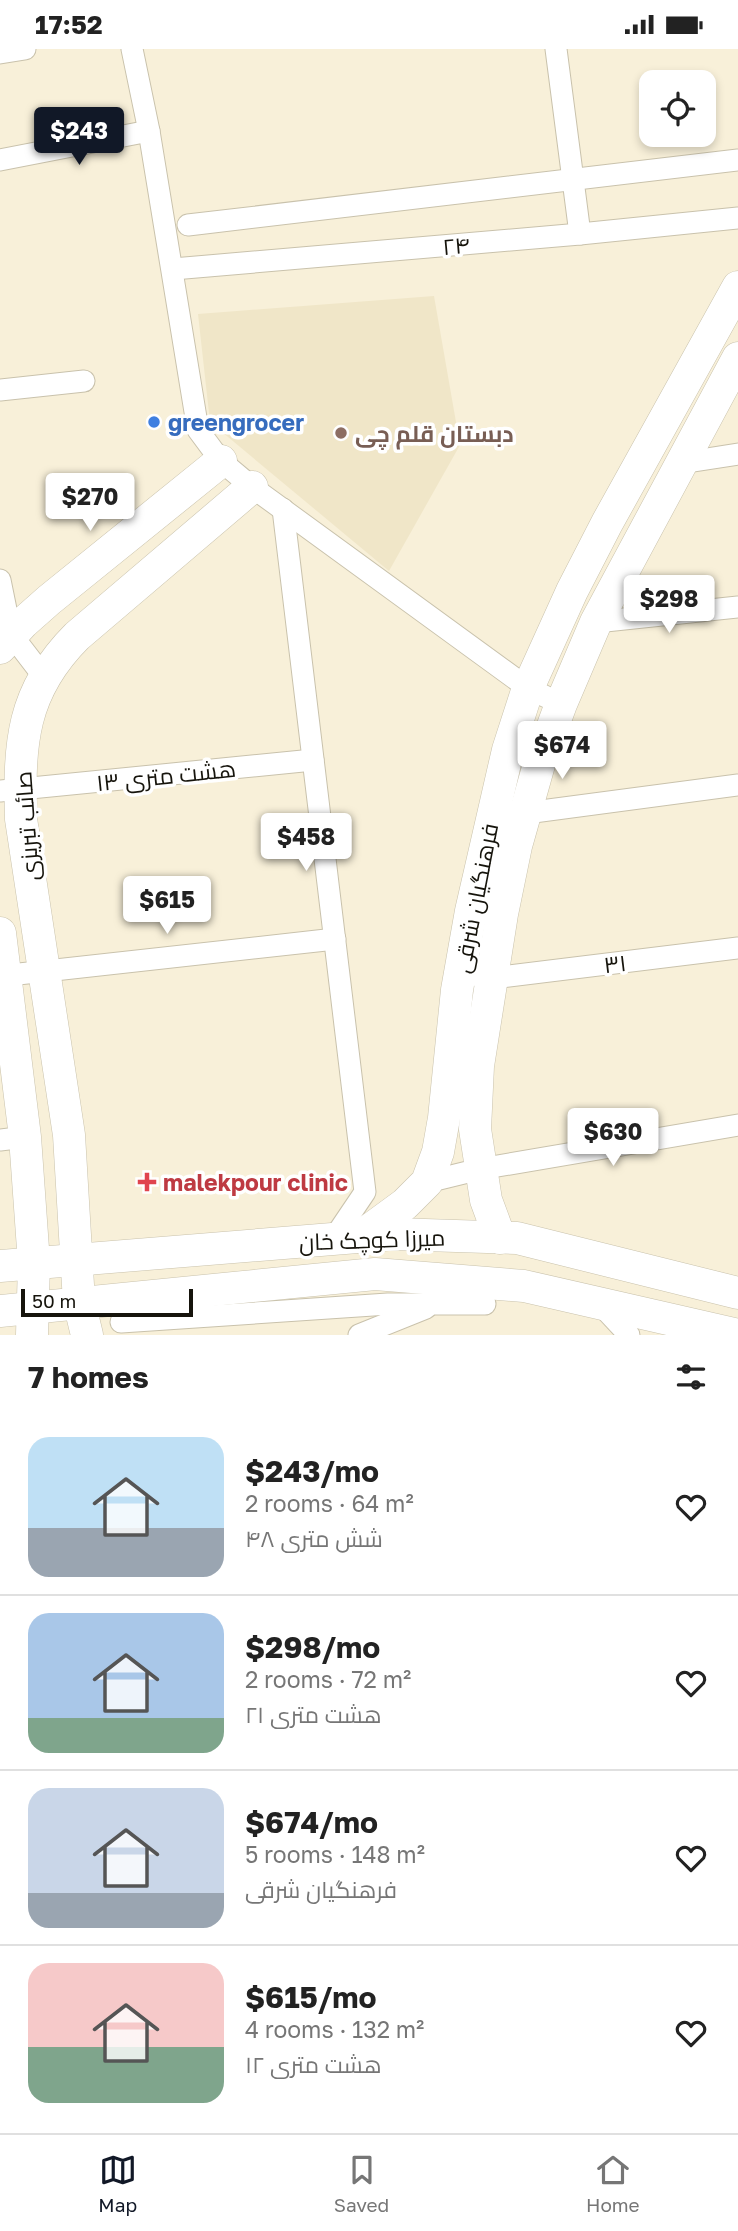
<!DOCTYPE html>
<meta charset="utf-8">
<style>
:root{--surface:#fff;--page:#f6f6f6;--text:#222;--muted:#767676;--line:#e0e0e0;--accent:#111827}
body{margin:0;font-family:"Golos Text",Cairo,sans-serif;background:var(--page);color:var(--text);height:100vh;display:flex;flex-direction:column;font-size:26px;white-space:nowrap}
*{box-sizing:border-box;margin:0}
p{font-size:23px;color:var(--muted)}
.icon{flex:none;width:38px;height:38px;fill:none;stroke:currentColor;stroke-width:2;stroke-linecap:round;stroke-linejoin:round}
.map{position:relative;height:1286px;overflow:hidden}
.drawer{display:flex;flex-direction:column;background:var(--surface);flex:1}
.drawer>*{flex:none}
.controls{position:absolute;left:639px;top:21px;display:grid;gap:14px}
.controls a{display:grid;place-items:center;width:77px;height:77px;border-radius:14px;background:var(--surface);box-shadow:0 4px 10px #0003;font-size:35px}
.scale{position:absolute;left:21px;bottom:18px;width:172px;box-sizing:border-box;padding-left:7px;border:4px solid #16140c;border-top:0;font-size:19px;line-height:24px;white-space:nowrap;color:#16140c;-webkit-text-stroke:5px #fff;paint-order:stroke}
.price{position:absolute;translate:-50% -60px;padding:0 16px;border-radius:7px;background:#fff;color:#222;font-size:23px;line-height:46px;filter:drop-shadow(0 2px 4px #0008)}
.price::after{content:'';position:absolute;left:50%;top:42px;width:21px;height:16px;margin-left:-10px;background:inherit;clip-path:polygon(0 0,100% 0,50% 100%)}
.price.selected{background:var(--accent);color:#fff}
ul{padding:0;list-style:none}
li{display:flex;align-items:center;gap:21px;height:175px;padding:0 28px}
li+li{border-top:2px solid var(--line)}
li span{display:grid;place-items:center;flex:none;width:196px;height:140px;border-radius:21px;color:#555}
li>.icon{margin-inline-start:auto}
span .icon{width:84px;height:84px;fill:#fffc;stroke-width:1}
li b{font-size:30px}
h2{display:flex;justify-content:space-between;align-items:center;height:84px;padding:0 28px;font-size:30px}
.status{display:flex;justify-content:space-between;align-items:center;height:49px;padding:0 35px;background:var(--surface);direction:ltr}
.status svg{height:19px;fill:currentColor}
.menu{display:flex;justify-content:space-around;align-items:center;height:98px;border-top:2px solid var(--line);background:var(--surface);font-size:19px;color:var(--muted)}
.menu a{display:grid;justify-items:center;gap:4px}
.menu .selected{color:var(--accent)}
.map>svg:first-child{display:block}
</style>
<div class="status"><b>17:52</b><svg viewBox="0 0 49 12"><path d="M0 12V9h3v3zM5 12V6h3v6zM10 12V3h3v9zM15 12V0h3v12zM26 1h20v11H26zM47 4h2v5h-2z"/></svg></div>
<div class="map">
<svg width="738" height="1286" viewBox="0 0 738 1286">
<rect width="100%" height="100%" fill="#f8f0d9"/>
<path fill="#f0e6c8" d="M434 247 460 396 389 522 210 373 198 265Z"/>
<g fill="none" stroke-linecap="round" stroke-linejoin="round">
<defs>
<g id="street">
<path d="M132 0 149 82 198 381 221 412 252 438 528 639 561 655"/>
<path d="M556 0 580 185"/>
<path d="M0 4 25 0"/>
<path d="M0 111 149 82"/>
<path d="M188 176 738 111"/>
<path d="M173 220 580 185 738 169"/>
<path d="M0 341 84 332"/>
<path d="M681 414 738 405"/>
<path d="M283 460 365 1143 334 1189"/>
<path d="M0 531 11 585 44 628"/>
<path d="M596 573 738 558"/>
<path d="M0 742 313 711"/>
<path d="M526 764 738 736"/>
<path d="M0 927 335 890"/>
<path d="M480 928 492 929 738 899"/>
<path d="M0 1091 25 1088"/>
<path d="M427 1133 480 1120 738 1076"/>
<path d="M601 1256 629 1286"/>
<path d="M121 1273 388 1255H485"/>
<path d="M359 1286 426 1259"/>
</g>
<g id="secondary">
<path d="M0 599 23 574 49 551 221 412"/>
<path d="M0 884 25 1088 34 1214 32 1286"/>
<path d="M360 1188 405 1155 427 1133 438 1103 444 1069 457 941 471 862 508 701 528 639 572 542 607 474 738 238"/>
<path d="M500 1189 486 1151 475 1080 478 1017 502 865 516 797 540 712 561 655 596 573 738 309"/>
<path d="M0 1217 394 1185 517 1189 738 1244"/>
<path d="M0 1262 375 1225 524 1237 738 1286"/>
<path d="M87 1286 79 1253 69 1086 21 770C19 695 21 643 77 587L252 438"/>
</g>
</defs>
<use href="#street" stroke="#c9c2ac" stroke-width="23"/>
<use href="#secondary" stroke="#c9c2ac" stroke-width="33"/>
<use href="#street" stroke="#fff" stroke-width="21"/>
<use href="#secondary" stroke="#fff" stroke-width="32"/>
</g>
<circle fill="#3f7fe0" stroke="#fff" stroke-width="2.5" cx="154" cy="373" r="7"/>
<circle fill="#8d6e63" stroke="#fff" stroke-width="2.5" cx="341" cy="384" r="7"/>
<path fill="#e0444e" stroke="#fff" stroke-width="2.5" d="M143.5 1122.5h7v7h7v7h-7v7h-7v-7h-7v-7h7z"/>
<g text-anchor="middle" dominant-baseline="central" stroke-width="7" stroke-linejoin="round" paint-order="stroke">
<g font-size="23" fill="#16140c" stroke="#fff">
<text transform="translate(456 196) rotate(-5)">۲۴</text>
<text transform="translate(166 726) rotate(-6)">هشت متری ۱۳</text>
<text transform="translate(26 777) rotate(-94)">صائب تبریزی</text>
<text transform="translate(475 849) rotate(-79)">فرهنگیان شرقی</text>
<text transform="translate(615 914) rotate(-7)">۳۱</text>
<text transform="translate(372 1190) rotate(-2)">میرزا کوچک خان</text>
</g>
<g font-size="23" font-weight="bold" fill="#366cbe" stroke="#fff" text-anchor="start">
<text x="168" y="373">greengrocer</text>
</g>
<g font-size="23" font-weight="bold" fill="#785e54" stroke="#fff" text-anchor="start">
<text x="355" y="384">دبستان قلم چی</text>
</g>
<g font-size="23" font-weight="bold" fill="#be3a42" stroke="#fff" text-anchor="start">
<text x="163" y="1133">malekpour clinic</text>
</g>
</g>
</svg>
<div class="controls">
<a><svg class="icon" aria-label="locate" viewBox="0 0 24 24"><circle cx="12" cy="12" r="6"/><path d="M12 2v4M12 18v4M2 12h4M18 12h4"/></svg></a>
</div>
<div class="scale">50 m</div>
<b class="price selected" style="left:79px;top:118px">$243</b>
<b class="price" style="left:90px;top:484px">$270</b>
<b class="price" style="left:669px;top:586px">$298</b>
<b class="price" style="left:562px;top:732px">$674</b>
<b class="price" style="left:306px;top:824px">$458</b>
<b class="price" style="left:167px;top:887px">$615</b>
<b class="price" style="left:613px;top:1119px">$630</b>
</div>
<section class="drawer">
<h2>7 homes<svg class="icon" aria-label="filters" viewBox="0 0 24 24"><path d="M4 7h16M4 17h16"/><circle cx="9" cy="7" r="2"/><circle cx="15" cy="17" r="2"/></svg></h2>
<ul>
<li><span style="background:linear-gradient(#bfe0f5 65%,#9aa5b1 0)"><svg class="icon" aria-label="home" viewBox="0 0 24 24"><path d="M3 11l9-7 9 7M6 9v11h12V9"/></svg></span><div><b>$243/mo</b><p>2 rooms · 64 m²</p><p>شش متری ۴۸</p></div><svg class="icon" aria-label="heart" viewBox="0 0 24 24"><path d="M12 20l-8-8c-3-5 5-10 8-4 3-6 11-1 8 4z"/></svg></li>
<li><span style="background:linear-gradient(#a9c7e8 75%,#7fa58c 0)"><svg class="icon" aria-label="home" viewBox="0 0 24 24"><path d="M3 11l9-7 9 7M6 9v11h12V9"/></svg></span><div><b>$298/mo</b><p>2 rooms · 72 m²</p><p>هشت متری ۲۱</p></div><svg class="icon" aria-label="heart" viewBox="0 0 24 24"><path d="M12 20l-8-8c-3-5 5-10 8-4 3-6 11-1 8 4z"/></svg></li>
<li><span style="background:linear-gradient(#c9d6e8 75%,#9aa5b1 0)"><svg class="icon" aria-label="home" viewBox="0 0 24 24"><path d="M3 11l9-7 9 7M6 9v11h12V9"/></svg></span><div><b>$674/mo</b><p>5 rooms · 148 m²</p><p>فرهنگیان شرقی</p></div><svg class="icon" aria-label="heart" viewBox="0 0 24 24"><path d="M12 20l-8-8c-3-5 5-10 8-4 3-6 11-1 8 4z"/></svg></li>
<li><span style="background:linear-gradient(#f6c9c9 60%,#7fa58c 0)"><svg class="icon" aria-label="home" viewBox="0 0 24 24"><path d="M3 11l9-7 9 7M6 9v11h12V9"/></svg></span><div><b>$615/mo</b><p>4 rooms · 132 m²</p><p>هشت متری ۱۲</p></div><svg class="icon" aria-label="heart" viewBox="0 0 24 24"><path d="M12 20l-8-8c-3-5 5-10 8-4 3-6 11-1 8 4z"/></svg></li>
</ul>
</section>
<nav class="menu">
<a class="selected"><svg class="icon" aria-label="map" viewBox="0 0 24 24"><path d="M3 6l6-2 6 2 6-2v14l-6 2-6-2-6 2zM9 4v14M15 6v14"/></svg>Map</a>
<a><svg class="icon" aria-label="saved" viewBox="0 0 24 24"><path d="M7 4h10v16l-5-4-5 4z"/></svg>Saved</a>
<a><svg class="icon" aria-label="home" viewBox="0 0 24 24"><path d="M3 11l9-7 9 7M6 9v11h12V9"/></svg>Home</a>
</nav>
